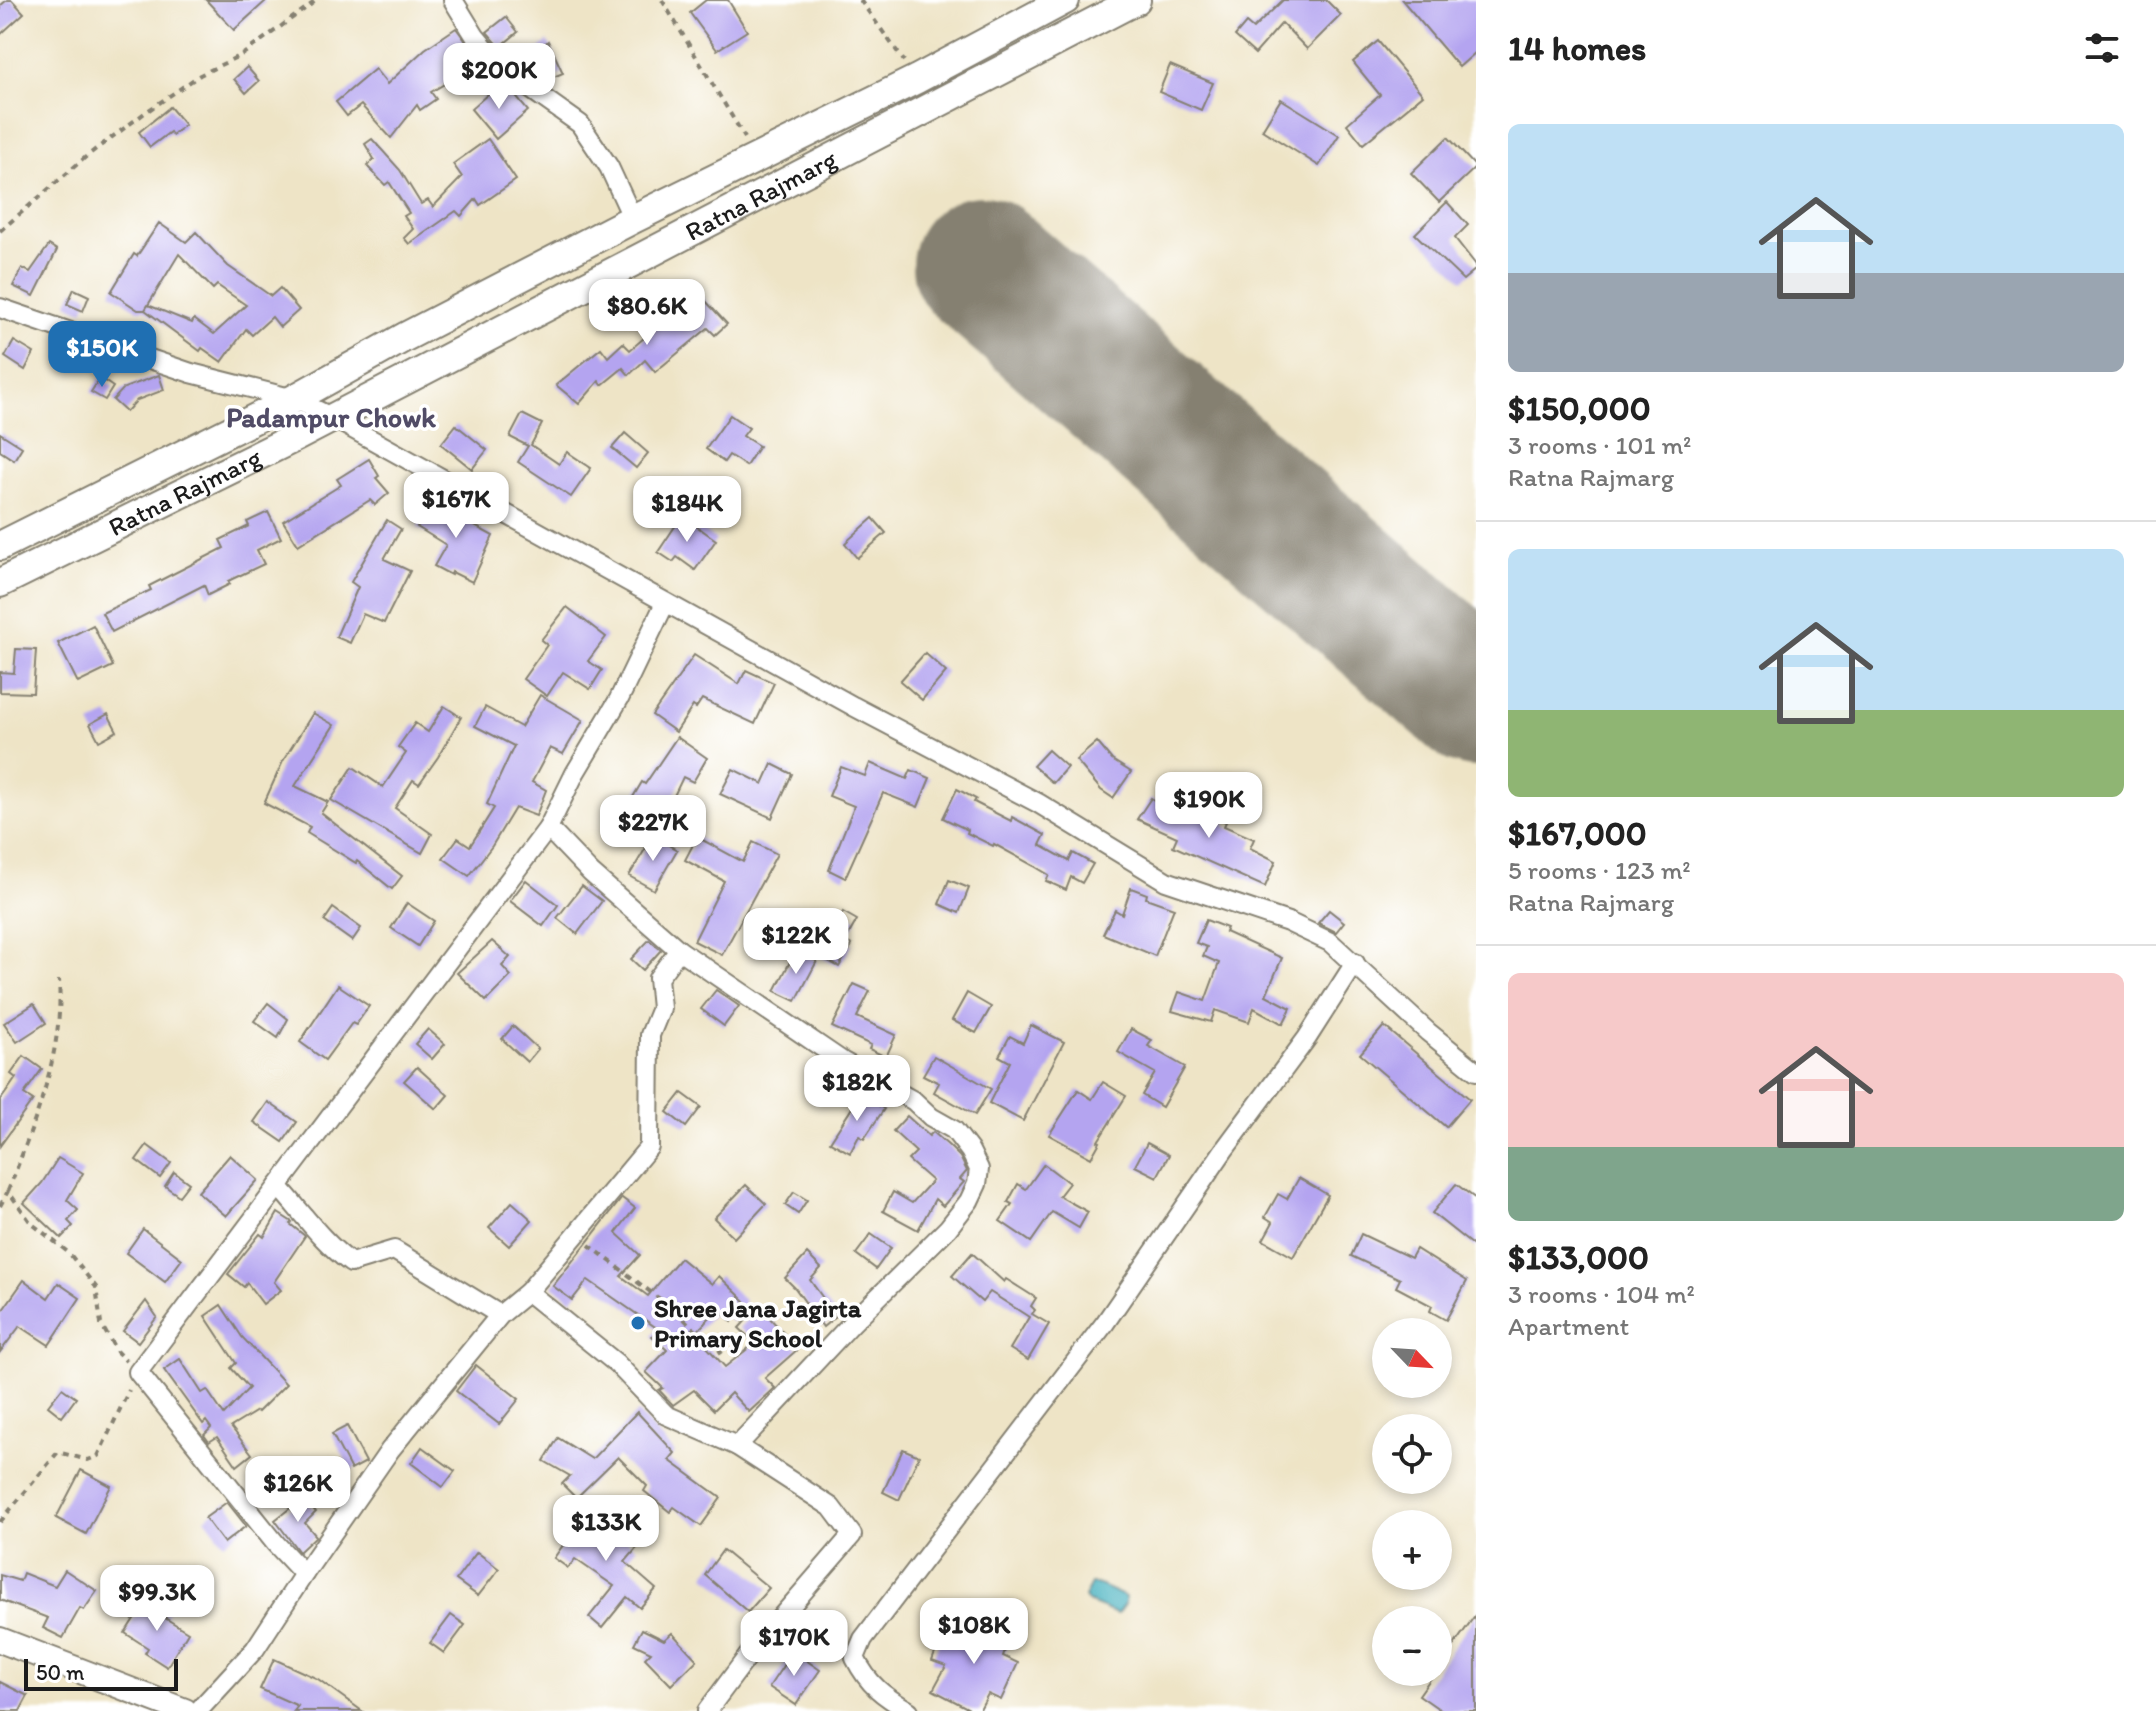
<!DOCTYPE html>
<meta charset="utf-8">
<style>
:root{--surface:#fff;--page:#f6f6f6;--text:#222;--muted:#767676;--line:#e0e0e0;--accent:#1f6fb2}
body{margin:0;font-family:Itim,sans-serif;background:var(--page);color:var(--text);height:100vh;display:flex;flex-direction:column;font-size:30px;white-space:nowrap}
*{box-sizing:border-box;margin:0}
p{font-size:26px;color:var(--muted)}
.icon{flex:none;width:44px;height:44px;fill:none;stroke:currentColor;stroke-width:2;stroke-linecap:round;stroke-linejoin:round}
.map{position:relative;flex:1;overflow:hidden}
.drawer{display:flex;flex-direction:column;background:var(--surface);width:680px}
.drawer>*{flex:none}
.needle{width:52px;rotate:115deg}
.controls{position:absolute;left:1372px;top:1318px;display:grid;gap:16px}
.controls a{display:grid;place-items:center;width:80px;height:80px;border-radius:50%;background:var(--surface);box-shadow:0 4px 12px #0003;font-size:40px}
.scale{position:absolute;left:24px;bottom:20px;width:154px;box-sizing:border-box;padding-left:8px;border:4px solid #1c1c1c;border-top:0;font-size:22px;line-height:28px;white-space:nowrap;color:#1c1c1c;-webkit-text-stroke:6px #fff;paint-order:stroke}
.price{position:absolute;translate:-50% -68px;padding:0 18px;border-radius:16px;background:#fff;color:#222;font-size:26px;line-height:52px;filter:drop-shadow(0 2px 4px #0008)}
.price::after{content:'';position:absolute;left:50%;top:48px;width:24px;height:18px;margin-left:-12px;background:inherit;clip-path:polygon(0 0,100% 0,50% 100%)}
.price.current{background:var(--accent);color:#fff}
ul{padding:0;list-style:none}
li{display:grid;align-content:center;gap:16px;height:424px;padding:0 32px}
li+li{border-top:2px solid var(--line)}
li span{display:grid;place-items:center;height:248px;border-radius:12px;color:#555}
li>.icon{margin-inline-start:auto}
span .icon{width:144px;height:144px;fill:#fffc;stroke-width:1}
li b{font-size:34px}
h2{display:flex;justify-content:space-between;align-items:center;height:96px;padding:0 32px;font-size:34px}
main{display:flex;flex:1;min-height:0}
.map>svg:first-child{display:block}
</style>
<main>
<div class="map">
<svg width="1476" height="1711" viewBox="0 0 1476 1711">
<rect width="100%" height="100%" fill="#fff"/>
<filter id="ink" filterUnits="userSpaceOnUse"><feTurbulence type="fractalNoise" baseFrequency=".0125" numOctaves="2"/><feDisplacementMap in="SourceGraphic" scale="16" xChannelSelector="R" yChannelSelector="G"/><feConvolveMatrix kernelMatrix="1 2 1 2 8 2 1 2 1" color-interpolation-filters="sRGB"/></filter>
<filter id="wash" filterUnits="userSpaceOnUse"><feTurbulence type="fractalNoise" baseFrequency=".006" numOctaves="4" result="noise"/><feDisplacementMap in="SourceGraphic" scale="32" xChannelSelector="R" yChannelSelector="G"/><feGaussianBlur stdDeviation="1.8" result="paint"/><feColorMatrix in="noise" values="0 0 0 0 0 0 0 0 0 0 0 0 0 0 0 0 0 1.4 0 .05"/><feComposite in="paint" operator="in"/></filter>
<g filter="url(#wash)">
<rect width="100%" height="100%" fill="#eee4c6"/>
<path fill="#40afbd" stroke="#2e666c" stroke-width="2" d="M1091 1584H1097L1126 1597 1125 1603 1117 1614 1087 1602 1084 1597Z"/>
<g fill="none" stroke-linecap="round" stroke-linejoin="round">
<path stroke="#858071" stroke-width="138" d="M981 265 1476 698"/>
</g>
<g id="blocks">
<g fill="#b4a4f0">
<path d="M7 0H12L24 13 0 35V6Z"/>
<path d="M206 0H267L234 30Z"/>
<path d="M706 0H728L747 31 717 50 690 13Z"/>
<path d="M1283 0H1326L1341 15 1307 49 1282 23 1255 54 1235 36 1246 23 1253 29Z"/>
<path d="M1402 0H1476V52L1459 67Z"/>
<path d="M506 17 518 32 500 47 487 32Z"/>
<path d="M456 28 481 62 431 92 436 99 420 110 417 105 391 138 361 105 347 116 336 102 375 69 387 84 425 49Z"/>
<path d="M548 41 563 73 542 82 537 79 530 58Z"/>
<path d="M1378 41 1423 95 1363 144 1347 124 1380 95 1353 62Z"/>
<path d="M1170 65 1213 83 1201 110 1159 92Z"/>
<path d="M247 67 259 81 246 93 234 79Z"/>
<path d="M497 86 513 93 528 111 496 139 471 109Z"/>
<path d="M1281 99 1339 135 1319 166 1262 130Z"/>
<path d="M170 107 185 125 172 135 170 132 150 147 139 132Z"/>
<path d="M1448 137 1476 167 1439 202 1411 173Z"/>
<path d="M372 139 400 170 421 204 428 200 433 207 462 177 453 164 488 139 516 180 480 205 476 199 461 216 456 211 409 244 404 238 413 229 404 216 409 213 389 182 385 185 367 166 374 159 365 144Z"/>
<path d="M1447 202 1468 225 1455 238 1476 265V269L1463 280 1415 234Z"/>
<path d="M159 223 186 242 196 232 228 266 271 296 280 288 299 310 280 327 272 317 252 335 246 329 222 362 202 348 200 351 145 310 148 305 192 323 194 319 214 334 246 305 217 285 213 289 179 254 145 310H138L111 292 134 254 137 256Z"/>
<path d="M49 245 57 250 34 296 13 286 22 268 30 272Z"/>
<path d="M691 285 727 324 715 335 708 328 655 372 645 360 629 375 623 368 602 385 599 381 579 404 556 385 601 348 608 357 623 343 630 350 685 303 679 296Z"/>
<path d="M74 289 89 296 83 311 67 304Z"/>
<path d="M14 341 34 353 25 370 5 357Z"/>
<path d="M159 375 164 390 137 400 126 412 113 400 124 388Z"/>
<path d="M100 378 113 387 105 400 91 392Z"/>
<path d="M522 414 542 424 531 445 559 464 567 452 591 468 571 497 518 462 528 446 510 437Z"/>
<path d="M730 415 749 428 743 436 759 446 746 466 729 455 724 462 706 449Z"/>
<path d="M456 425 487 450 472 469 441 444Z"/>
<path d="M0 433 22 447 14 460 0 451Z"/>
<path d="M625 433 648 453 636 468 612 448Z"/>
<path d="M369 459 379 476 376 478 389 493 375 505 370 500 298 545 283 521 341 485 337 479Z"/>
<path d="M437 496 464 515 462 519 493 536 472 582 452 572 451 575 434 566 446 545 417 527Z"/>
<path d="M268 512 281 538 257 550 264 564 228 581 230 584 208 595 204 585 112 632 102 613 151 590 149 586 224 548 220 540 249 526 247 522Z"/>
<path d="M873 518 886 533 857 558 845 543Z"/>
<path d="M680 519 687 524 689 521 716 540 695 570 677 557 673 562 658 552Z"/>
<path d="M387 520 401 529 384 559 410 571 384 623 363 614 350 643 336 637 358 587 351 582Z"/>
<path d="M567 607 606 637 588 661 602 670 590 689 563 672 547 696 523 679 547 645 541 640Z"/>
<path d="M93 625 113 666 78 683 58 643Z"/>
<path d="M16 649 36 650 33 693 0 692V672L14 673Z"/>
<path d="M925 653 946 672 922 700 900 681Z"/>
<path d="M694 655 739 684 746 670 774 683 755 724 702 699 696 708 693 706 676 732 652 715Z"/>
<path d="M540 695 583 720 563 754 550 748 532 782 546 790 536 816 515 808 492 846 469 876 443 858 458 838 470 846 494 808 487 804 514 746 475 726 485 707 521 727Z"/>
<path d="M444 706 461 717 438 757 419 784 413 780 395 808 432 834 422 853 331 800 353 767 383 787 406 753 398 747 415 723 428 732Z"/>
<path d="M313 713 334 725 295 786 328 802 321 813 402 876 392 889 357 861 356 863 307 833 310 827 264 803 283 761Z"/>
<path d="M108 714 117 731 99 741 90 724Z"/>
<path d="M677 737 707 758 693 782 683 777 672 800 680 804 665 830 627 807 642 782 645 784Z"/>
<path d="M1097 742 1112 760 1131 772 1113 798 1101 790 1076 760Z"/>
<path d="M1048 750 1067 767 1053 783 1033 766Z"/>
<path d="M870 763 907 779 911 770 930 778 918 807 883 793 845 878 829 870 854 806 829 796 841 767 865 776Z"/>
<path d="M772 764 792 774 772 818 720 794 733 769 763 784Z"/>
<path d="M957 789 976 799 974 802 1011 821 1012 817 1045 835 1040 845 1069 861 1073 853 1093 864 1082 883 1071 877 1066 890 1046 881 1049 875 1034 866 994 844 993 846 967 833 968 830 943 818Z"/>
<path d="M1151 798 1166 808 1170 799 1209 817 1210 814 1226 822 1224 826 1254 839 1250 848 1276 861 1265 887 1173 846 1177 837 1137 819Z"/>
<path d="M653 836 677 850 654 890 629 876Z"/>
<path d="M697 837 743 862 753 842 777 854 722 955 694 941 724 881 685 860Z"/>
<path d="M526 880 558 905 543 926 510 901Z"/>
<path d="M949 880 969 888 959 913 939 904Z"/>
<path d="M582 886 602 901 577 934 557 918Z"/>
<path d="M1131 888 1147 894 1146 898 1174 908 1155 956 1103 934 1115 910 1122 914Z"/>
<path d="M407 903 434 921 418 946 391 928Z"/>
<path d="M333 908 361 928 352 941 324 921Z"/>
<path d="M1329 910 1344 922 1336 932 1318 923Z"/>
<path d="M843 912 857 920 845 941 852 945 839 967 808 950 821 927 832 933Z"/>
<path d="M1206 920 1227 928 1225 932 1282 958 1266 995 1291 1008 1283 1024 1254 1008 1249 1022 1215 1010 1211 1022 1172 1011 1179 992 1205 1001 1219 963 1203 956 1207 947 1196 943Z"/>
<path d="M649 940 661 950 643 970 631 959Z"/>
<path d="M492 941 510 957 502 966 511 976 486 1001 457 973Z"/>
<path d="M796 950 817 961 796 1001 775 991Z"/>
<path d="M854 984 870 991 857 1017 896 1035 886 1057 869 1049 871 1045 832 1027Z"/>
<path d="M338 985 369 1006 356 1025 352 1023 325 1060 300 1042Z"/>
<path d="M716 990 739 1006 724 1026 701 1009Z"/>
<path d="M967 993 991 1007 976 1033 952 1020Z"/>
<path d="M268 1003 288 1019 278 1038 254 1021Z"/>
<path d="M34 1004 46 1023 17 1042 4 1023Z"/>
<path d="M1031 1025 1064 1042 1023 1121 989 1103 1010 1062 999 1056 1010 1036 1023 1043Z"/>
<path d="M513 1026 538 1049 527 1062 502 1039Z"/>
<path d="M1384 1026 1470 1099 1446 1127 1360 1054Z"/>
<path d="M428 1029 445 1044 432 1059 415 1044Z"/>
<path d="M1131 1029 1152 1040 1148 1046 1185 1067 1162 1107 1142 1095 1155 1073 1118 1052Z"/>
<path d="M24 1056 42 1069 24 1094 33 1100 0 1146V1101L16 1078 11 1074Z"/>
<path d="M934 1056 991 1089 975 1115 934 1092 939 1083 923 1075Z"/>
<path d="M417 1067 448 1095 436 1109 404 1081Z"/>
<path d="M1103 1082 1126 1096 1098 1141 1100 1142 1091 1158 1049 1135 1078 1090 1092 1099Z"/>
<path d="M682 1093 701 1107 686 1127 667 1112Z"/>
<path d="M861 1094 884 1109 864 1139 859 1136 850 1153 830 1142Z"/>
<path d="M268 1102 297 1122 283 1142 254 1122Z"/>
<path d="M907 1116 929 1136 933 1132 949 1146 960 1157 967 1171 960 1179 964 1182 943 1206 935 1199 918 1230 883 1211 893 1192 912 1203 932 1181 908 1160 916 1152 893 1131Z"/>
<path d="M1147 1143 1169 1155 1157 1177 1135 1166Z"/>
<path d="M147 1145 171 1163 160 1178 136 1160Z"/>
<path d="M230 1155 258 1180 226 1216 198 1192Z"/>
<path d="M58 1158 83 1173 67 1200 78 1210 68 1221 73 1226 61 1238 24 1203 42 1183Z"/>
<path d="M1044 1164 1069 1183 1059 1196 1088 1212 1079 1228 1052 1212 1031 1242 1000 1221 1012 1204 1008 1202 1018 1184 1026 1189Z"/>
<path d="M174 1172 189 1183 179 1196 165 1186Z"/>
<path d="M1299 1178 1328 1195 1293 1257 1263 1240 1273 1222 1265 1217 1278 1194 1287 1199Z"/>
<path d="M1456 1184 1476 1199V1248L1432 1213Z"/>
<path d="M746 1185 766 1204 734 1238 714 1218Z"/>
<path d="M794 1192 807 1200 798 1214 785 1205Z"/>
<path d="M622 1198 635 1208 616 1233 640 1255 621 1276 648 1296 680 1258 712 1284 719 1276 745 1301 732 1322 718 1308 695 1334 725 1367 755 1343 739 1328 759 1306 798 1349 765 1378 775 1388 749 1412 731 1393 714 1410 694 1390 673 1405 659 1390 663 1388 646 1372 667 1350 652 1336 658 1329 588 1280 572 1300 553 1286Z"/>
<path d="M512 1202 532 1220 509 1246 489 1228Z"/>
<path d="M278 1213 292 1222 290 1224 305 1236 274 1282 281 1290 263 1304 247 1283 244 1287 228 1274 260 1234 264 1237Z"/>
<path d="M143 1229 182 1259 165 1282 126 1253Z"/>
<path d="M871 1234 891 1248 876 1269 856 1254Z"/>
<path d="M1361 1234 1411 1258 1416 1249 1467 1281 1446 1320 1430 1311 1432 1306 1396 1287 1400 1279 1351 1256Z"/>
<path d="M972 1253 1004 1282 1006 1279 1036 1298 1031 1306 1035 1310 1032 1314 1049 1324 1028 1360 1010 1349 1029 1317 990 1292 982 1302 952 1276Z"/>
<path d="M807 1254 821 1268 810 1280 836 1316 823 1327 795 1288 785 1278Z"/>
<path d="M24 1280 48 1298 58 1283 80 1298 49 1345 20 1326 0 1352V1314Z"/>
<path d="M146 1301 157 1317 138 1342 123 1331Z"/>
<path d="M221 1305 242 1337 286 1384 258 1412 257 1411 231 1427 252 1454 237 1466 217 1437 209 1442 204 1435 211 1428 206 1421 203 1424 164 1370 180 1359 202 1393 207 1390 224 1415 249 1388 231 1368 236 1363 205 1316Z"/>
<path d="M476 1365 519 1399 499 1424 456 1391Z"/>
<path d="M62 1388 76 1398 62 1417 48 1406Z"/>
<path d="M637 1412 675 1453 669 1460 721 1498 701 1526 674 1507 670 1512 644 1491 647 1486 618 1457 576 1498 562 1484 570 1476 544 1461 558 1438 592 1459Z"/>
<path d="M347 1426 366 1462 351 1470 332 1434Z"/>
<path d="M422 1447 455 1471 443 1487 411 1463Z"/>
<path d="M903 1449 919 1456 899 1500 883 1492Z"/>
<path d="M81 1470 111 1486 86 1534 56 1518Z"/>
<path d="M303 1498 316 1512 305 1523 316 1536 299 1552 275 1520Z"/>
<path d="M227 1502 246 1526 224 1543 205 1518Z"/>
<path d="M592 1504 607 1514 602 1521 637 1548 625 1562 656 1589 640 1608 627 1597 602 1628 589 1617 614 1586 575 1559 568 1568 554 1558Z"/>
<path d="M723 1550 769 1588 748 1612 705 1575Z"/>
<path d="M477 1552 499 1569 478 1596 456 1580Z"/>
<path d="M65 1570 97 1591 84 1610 80 1608 63 1638 43 1628 48 1618 0 1600V1575L20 1581 23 1573 55 1586Z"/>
<path d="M146 1600 168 1613 165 1618 188 1632 167 1667 145 1653 148 1648 125 1633Z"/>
<path d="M1476 1614V1711H1442L1419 1695Z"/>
<path d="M451 1615 465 1625 444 1653 430 1643Z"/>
<path d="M966 1619 1010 1636 1003 1656 1018 1663 1001 1700 988 1694 979 1711H973L933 1690 946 1666 932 1661 942 1634 958 1640Z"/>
<path d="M642 1629 664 1640 672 1633 697 1660 671 1685 645 1658 651 1652 634 1644Z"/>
<path d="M793 1651 820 1670 796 1705 769 1687Z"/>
<path d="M274 1659 318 1679 362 1711H294L298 1706 260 1689Z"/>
<path d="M0 1682 28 1696 20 1711H0Z"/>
</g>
</g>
</g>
<g filter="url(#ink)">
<use href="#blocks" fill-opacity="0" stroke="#858071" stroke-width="2"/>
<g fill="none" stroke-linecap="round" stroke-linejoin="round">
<defs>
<g id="street">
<path d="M453 0 475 36 491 55 495 68 503 76 525 85 580 124 609 167 633 219"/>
<path d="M0 308 191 373 294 399 331 417 853 706 1038 803 1166 881 1288 922 1330 942 1428 1032 1476 1071"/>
<path d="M548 828 591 873 679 950 842 1061 914 1101 931 1117 954 1130 970 1151 979 1169 977 1184 969 1201 948 1228 852 1323 737 1446 831 1507 852 1535 751 1652 707 1711"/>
<path d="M278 1186C303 1213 320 1240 351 1263L394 1250 500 1315"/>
<path d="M528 1292 616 1363 666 1415 737 1446"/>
<path d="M304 1574 276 1544 138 1372 548 828 575 773 619 699 665 603"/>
<path d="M198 1711 255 1649 304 1574 390 1450 500 1315 528 1292 649 1147 650 1035 661 1008 658 978 679 950"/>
<path d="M909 1711C884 1696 869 1686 855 1658L863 1639 1105 1323 1224 1150 1307 1038 1355 963"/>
</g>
<path id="secondary" d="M0 1640 185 1711"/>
<g id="primary">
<path d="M0 546 294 399 405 337 633 219 917 79 1065 0"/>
<path id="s1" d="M0 583 296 437 1136 0"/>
</g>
</defs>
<use href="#street" stroke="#858071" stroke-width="22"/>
<use href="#secondary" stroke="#858071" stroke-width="28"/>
<use href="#primary" stroke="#858071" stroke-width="32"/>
<g stroke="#858071" stroke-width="4" stroke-dasharray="6 6" stroke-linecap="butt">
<path d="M662 0 745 138"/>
<path d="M860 0 904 61"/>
<path d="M0 231 88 155 146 112 200 75 243 54 317 0"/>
<path d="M8 1191C34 1123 64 1054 59 980"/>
<path d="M0 1206 8 1191 31 1223 69 1253 96 1287 101 1324 117 1352 126 1361"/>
<path d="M589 1245 678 1313 701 1336 712 1340 722 1354"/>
<path d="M0 1522 58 1452 88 1460 98 1456 129 1390"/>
</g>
<use href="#street" stroke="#fff" stroke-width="18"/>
<use href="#secondary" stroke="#fff" stroke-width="24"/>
<use href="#primary" stroke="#fff" stroke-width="28"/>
</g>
</g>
<circle fill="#1f6fb2" stroke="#fff" stroke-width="3" cx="638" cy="1323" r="8"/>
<g text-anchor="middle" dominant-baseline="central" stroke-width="7" stroke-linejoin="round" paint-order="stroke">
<g font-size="26" fill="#1c1c1c" stroke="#fff">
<text stroke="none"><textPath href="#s1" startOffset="854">Ratna Rajmarg</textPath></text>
<text stroke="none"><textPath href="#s1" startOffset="206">Ratna Rajmarg</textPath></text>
</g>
<g font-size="26" font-weight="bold" fill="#1c1c1c" stroke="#fff" text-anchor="start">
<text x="654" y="1308">Shree Jana Jagirta<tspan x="654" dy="30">Primary School</tspan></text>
</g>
<g font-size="28" font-weight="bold" fill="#514c66" stroke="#fff">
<text x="331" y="417">Padampur Chowk</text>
</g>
</g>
</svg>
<div class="controls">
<a><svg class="needle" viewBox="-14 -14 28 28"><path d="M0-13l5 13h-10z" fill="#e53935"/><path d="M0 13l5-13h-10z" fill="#767676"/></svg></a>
<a><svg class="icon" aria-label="locate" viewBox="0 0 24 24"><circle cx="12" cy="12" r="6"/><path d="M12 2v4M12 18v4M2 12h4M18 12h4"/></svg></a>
<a>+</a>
<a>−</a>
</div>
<div class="scale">50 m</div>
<b class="price" style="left:499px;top:111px">$200K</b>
<b class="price" style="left:647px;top:347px">$80.6K</b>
<b class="price current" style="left:102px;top:389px">$150K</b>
<b class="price" style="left:456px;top:540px">$167K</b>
<b class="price" style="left:687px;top:544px">$184K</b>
<b class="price" style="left:1209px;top:840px">$190K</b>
<b class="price" style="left:653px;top:863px">$227K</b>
<b class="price" style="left:796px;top:976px">$122K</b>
<b class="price" style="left:857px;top:1123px">$182K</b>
<b class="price" style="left:298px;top:1524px">$126K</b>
<b class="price" style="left:606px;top:1563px">$133K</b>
<b class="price" style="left:157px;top:1633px">$99.3K</b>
<b class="price" style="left:974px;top:1666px">$108K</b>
<b class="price" style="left:794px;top:1678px">$170K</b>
</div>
<section class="drawer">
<h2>14 homes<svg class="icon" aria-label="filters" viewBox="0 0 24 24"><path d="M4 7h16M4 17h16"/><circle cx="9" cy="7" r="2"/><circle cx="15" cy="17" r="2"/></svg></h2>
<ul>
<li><span style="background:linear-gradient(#bfe0f5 60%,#9aa5b1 0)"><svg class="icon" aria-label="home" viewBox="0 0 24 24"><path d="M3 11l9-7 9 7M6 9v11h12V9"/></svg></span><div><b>$150,000</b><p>3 rooms · 101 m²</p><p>Ratna Rajmarg</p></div></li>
<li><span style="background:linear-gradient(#bfe0f5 65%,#8fb573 0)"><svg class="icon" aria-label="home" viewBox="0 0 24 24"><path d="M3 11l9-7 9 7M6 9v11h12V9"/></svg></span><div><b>$167,000</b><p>5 rooms · 123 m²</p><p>Ratna Rajmarg</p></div></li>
<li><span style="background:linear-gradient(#f6c9c9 70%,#7fa58c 0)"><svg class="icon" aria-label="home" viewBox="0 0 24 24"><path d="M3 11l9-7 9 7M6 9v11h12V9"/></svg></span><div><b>$133,000</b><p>3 rooms · 104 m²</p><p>Apartment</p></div></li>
</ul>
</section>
</main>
